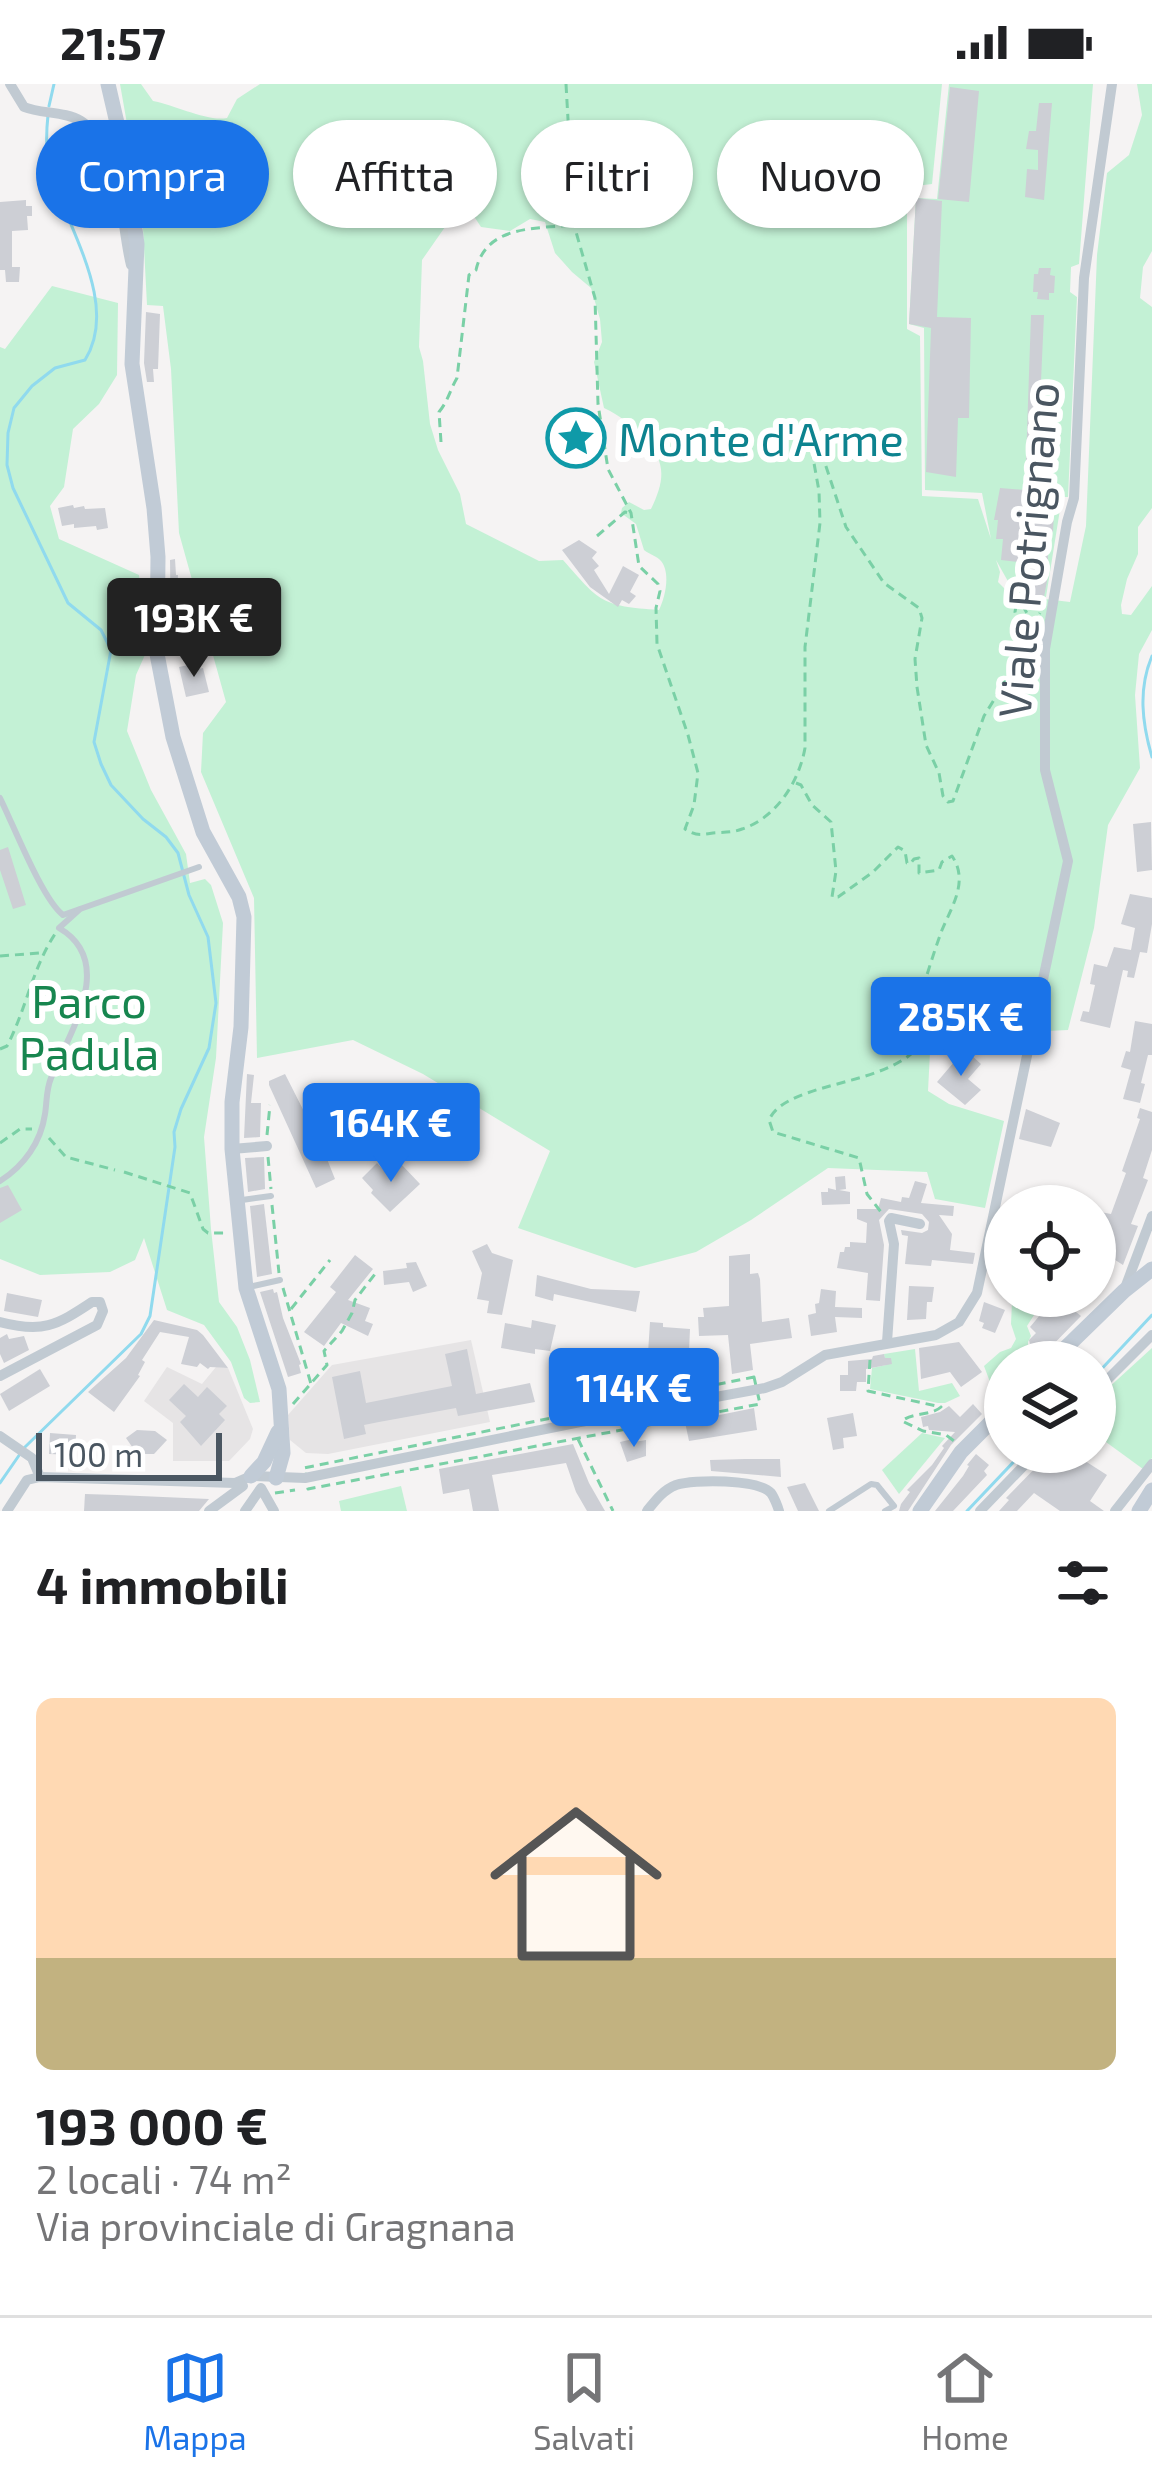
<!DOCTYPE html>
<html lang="it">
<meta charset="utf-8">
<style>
:root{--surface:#fff;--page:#f6f6f6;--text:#202124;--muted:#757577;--line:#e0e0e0;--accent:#1a73e8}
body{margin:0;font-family:"Exo 2",sans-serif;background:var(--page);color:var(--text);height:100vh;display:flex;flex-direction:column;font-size:45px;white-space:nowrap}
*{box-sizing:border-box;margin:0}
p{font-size:39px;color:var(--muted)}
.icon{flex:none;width:66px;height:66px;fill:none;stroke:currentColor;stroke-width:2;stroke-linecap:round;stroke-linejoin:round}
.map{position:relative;height:1427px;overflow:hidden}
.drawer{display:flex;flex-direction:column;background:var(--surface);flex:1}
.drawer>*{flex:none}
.guide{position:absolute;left:36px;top:36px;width:1080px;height:108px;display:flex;gap:24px}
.buttons{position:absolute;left:984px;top:1101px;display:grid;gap:24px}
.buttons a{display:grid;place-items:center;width:132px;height:132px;border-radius:50%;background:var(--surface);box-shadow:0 3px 9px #0004;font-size:60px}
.scale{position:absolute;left:36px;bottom:30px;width:186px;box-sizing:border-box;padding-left:12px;border:6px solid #4a5661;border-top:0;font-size:33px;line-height:42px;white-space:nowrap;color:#4a5661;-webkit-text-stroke:9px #fff;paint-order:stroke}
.price{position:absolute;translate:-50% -102px;padding:0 27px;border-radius:12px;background:var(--accent);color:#fff;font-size:39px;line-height:78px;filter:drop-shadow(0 3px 6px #0008)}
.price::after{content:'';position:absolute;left:50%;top:72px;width:36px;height:27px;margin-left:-18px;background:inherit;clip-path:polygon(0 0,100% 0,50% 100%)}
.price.current{background:#222;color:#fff}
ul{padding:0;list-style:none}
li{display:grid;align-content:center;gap:24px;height:636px;padding:0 36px}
li span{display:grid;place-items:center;height:372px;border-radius:18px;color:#555}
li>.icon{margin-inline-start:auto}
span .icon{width:216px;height:216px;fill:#fffc;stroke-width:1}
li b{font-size:51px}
h2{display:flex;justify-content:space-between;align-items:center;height:144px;padding:0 36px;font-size:51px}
.tag{padding:0 42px;border-radius:54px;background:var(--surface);box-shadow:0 3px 9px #0004;font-size:42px;line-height:108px}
.tag.current{background:var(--accent);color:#fff}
.status{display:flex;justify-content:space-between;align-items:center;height:84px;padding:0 60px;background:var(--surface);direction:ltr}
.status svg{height:33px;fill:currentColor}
.menu{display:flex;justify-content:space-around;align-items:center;height:168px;border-top:3px solid var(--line);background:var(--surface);font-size:33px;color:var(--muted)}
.menu a{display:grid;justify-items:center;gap:6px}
.menu .current{color:var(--accent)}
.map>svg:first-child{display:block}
</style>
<div class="status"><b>21:57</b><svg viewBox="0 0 49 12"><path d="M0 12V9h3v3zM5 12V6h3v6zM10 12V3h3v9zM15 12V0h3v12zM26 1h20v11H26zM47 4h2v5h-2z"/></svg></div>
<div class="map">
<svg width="1152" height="1427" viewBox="0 0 1152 1427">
<rect width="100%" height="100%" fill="#f5f3f3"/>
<g fill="#e6e4e5">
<path d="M471 1256 490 1338 328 1370 306 1369 290 1356 288 1331 332 1281Z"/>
<path d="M167 1283 202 1300 216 1283 228 1284 253 1345 250 1355 229 1377H173V1339L144 1317Z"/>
</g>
<g fill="#c3f1d5" fill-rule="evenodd">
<path d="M120 0H141L153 17C175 21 208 38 227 34L237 15 260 0H942L932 100 907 103V245L920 252 922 412 978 415 991 455 982 409 925 406 924 244 909 240 916 114 937 115 949 0H1093L1079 180 1071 183 1070 208 1077 213 1068 413H1062L1046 513 1014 508 996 476 1000 488 998 498 1011 511 1070 518 1086 442 1097 171 1107 89 1129 71 1142 31 1137 0H1152V167L1143 183 1140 214 1152 223V424L1138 443V470L1127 495 1121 521 1122 530 1131 531 1152 502V546L1139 570 1135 611 1140 684 1108 741 1094 844 1068 946 988 950 930 968 928 1007 949 1020 1004 1037 985 1124 935 1115 927 1088 828 1084 751 1136 696 1168 635 1184 518 1144 550 1067 423 990 353 956 257 974 254 814 201 688 203 649 226 618 179 449 171 285 163 222 147 221 142 125ZM444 96 452 99 481 143 510 147 530 135 545 138 555 169 572 188 591 204 600 235 602 258 594 278 604 324C621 332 631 341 643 354 667 377 665 396 651 425L644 426 629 418 622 424 621 429 636 440 644 466C649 470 657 472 661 477 671 489 665 514 659 526 601 522 600 518 563 476L539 477 466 440 460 410 438 366 430 340 423 277 419 263 422 176 445 143V127L439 104Z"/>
<path d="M52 202 118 219 117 291 99 320 73 345 64 403 50 422 59 455 139 491 148 564 136 591 127 647 151 706 186 770 190 799 205 795 211 801 223 839 216 974 204 1053 211 1145 219 1218 237 1243 250 1276 260 1318 250 1319 244 1314 231 1278 204 1241 167 1226 144 1154 135 1176 110 1188 40 1191 0 1175V263L5 265Z"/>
<path d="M1021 1212H1036L1043 1217 1027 1242 1031 1252 1028 1258V1269L1035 1275 1033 1278H1005V1313L995 1321 1002 1308 1000 1304 990 1298 984 1282 1000 1268 1011 1264 1016 1255 1011 1240 1012 1218Z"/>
<path d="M1152 1264V1374L1143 1385 1095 1350V1316Z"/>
<path d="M915 1265 919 1307 952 1299 960 1312 945 1319H938L870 1305 872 1284 886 1281 884 1270Z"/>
<path d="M922 1349 945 1354 899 1410 882 1386Z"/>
<path d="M401 1402 407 1427H341L339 1417Z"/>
</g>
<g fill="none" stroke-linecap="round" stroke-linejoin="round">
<g stroke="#90daee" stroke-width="3">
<path d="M49 22 54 0"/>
<path d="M1152 572C1138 605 1142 639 1152 673"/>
<path d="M1095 1292 1152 1231"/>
<path d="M25 1363 141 1250 150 1232 175 1063 174 1048 181 1025 209 964 216 919 208 853 189 811 178 769 166 753 143 735 111 701 101 680 94 658 111 566 101 546 68 519 13 404 7 381 8 349 14 324 32 302 55 284 85 276C120 220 67 144 51 88 45 70 46 50 48 31"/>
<path d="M0 1399 20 1370"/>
<path d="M967 1427 1023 1368"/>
</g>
</g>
<g fill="#cdcfd5">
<path d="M950 3 979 7 969 118 938 115Z"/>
<path d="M1039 19H1052L1044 116 1025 113 1027 85 1038 86V66L1026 65 1029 47H1036Z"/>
<path d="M916 114 942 117 937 233 971 234 969 334H958L956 393 926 388 931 244 909 240Z"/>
<path d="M26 116V122H32V132H27L28 146 12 147V183H20L19 198H6L5 186H0V118Z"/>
<path d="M1039 184H1051L1050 191 1055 192 1054 209H1049V216L1037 215 1038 208H1033L1034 190H1038Z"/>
<path d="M146 228 160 230 158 285H153L154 298H147L144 279Z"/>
<path d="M1031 231H1044L1036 406 1063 407 1059 429H1054L1053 448H1048V492L1044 513 1025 510 1026 479 1001 476 1003 455H996L998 436H994L1000 404 1025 406Z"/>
<path d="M73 421 74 424 84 422 85 425 105 424 108 444 97 446 96 442 74 444V440L62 442 58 424Z"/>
<path d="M579 456 597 468 592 474 599 482 594 486 609 510 623 482 639 491 630 508 636 512 629 520 622 516 618 523 590 503 562 466Z"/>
<path d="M175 475 176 491H178L176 533H183V539L207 541 208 551 171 554 170 476Z"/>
<path d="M197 579 198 585 203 584 209 608 186 613 179 583Z"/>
<path d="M1151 738 1152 786 1137 788 1133 740Z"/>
<path d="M8 763 26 821 13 825 0 786V766Z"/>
<path d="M1130 810 1152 814V840L1147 869 1140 868 1134 894 1127 893 1128 887 1123 886 1110 944 1080 937 1083 927 1089 928 1095 901 1090 900 1094 880 1107 883 1114 863 1131 866 1135 844 1121 840Z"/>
<path d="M1135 937 1152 940V971H1148L1141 999 1145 1000 1140 1019 1123 1015 1131 986 1121 983 1126 967 1130 968Z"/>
<path d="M970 970 981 980 968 995 981 1006 965 1021 937 998 960 971 966 976Z"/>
<path d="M247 990 254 991 251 1019H261L260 1053 244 1054Z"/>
<path d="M285 990 318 1055 343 1044 347 1054 369 1045 366 1041 374 1036 380 1045 361 1059 327 1075 335 1095 316 1104 269 1001V997Z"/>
<path d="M1140 1024 1152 1028V1066L1143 1094 1148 1096 1131 1140 1138 1142 1123 1181 1095 1163V1127L1111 1130 1126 1089 1122 1087 1140 1035 1137 1034Z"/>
<path d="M1026 1025 1060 1039 1051 1063 1019 1055Z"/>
<path d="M264 1073 265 1105 248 1108 245 1074Z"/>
<path d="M377 1079 389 1092 401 1080 420 1100 390 1128 371 1109 373 1106 362 1094Z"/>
<path d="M845 1092 846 1105 839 1106 850 1108V1120L822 1121 821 1108H828V1104L836 1106 835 1093Z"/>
<path d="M915 1097 927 1100 921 1119 954 1122 953 1132 939 1131 952 1150 950 1166 975 1169 973 1180 932 1176 931 1182 905 1180 908 1152 902 1151 901 1146 922 1149 928 1146 929 1138 922 1130 889 1125 879 1136 884 1161 880 1217 866 1216 868 1189 837 1184 840 1168H844L845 1163H850V1158L866 1159 867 1139 857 1135V1125H878L881 1114 901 1118 902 1113 909 1114Z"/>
<path d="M8 1101 22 1126 0 1139V1104Z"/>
<path d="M264 1120 272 1190 257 1193 250 1122Z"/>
<path d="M487 1160 492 1169 513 1176 502 1231 487 1229 489 1217 477 1215 482 1189 472 1167Z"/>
<path d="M750 1170V1190L758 1189 760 1195 762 1238 789 1234 792 1254 750 1260 753 1286 732 1290 728 1251 699 1252 698 1233H704L703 1224 729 1222V1172Z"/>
<path d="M355 1171 373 1185 348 1216 370 1224 365 1237 373 1240 368 1252 341 1239 324 1262 304 1248 336 1208 330 1203Z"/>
<path d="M416 1178 427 1202 413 1208 409 1198 384 1201 383 1187 407 1184 406 1179Z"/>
<path d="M537 1191 591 1205 640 1207 636 1228 554 1210 553 1217 535 1212Z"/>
<path d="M909 1202 934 1203 932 1218H927L926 1235 907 1236Z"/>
<path d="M273 1205 274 1209 277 1208 283 1234 301 1280 299 1281 301 1289 288 1293 260 1208Z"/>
<path d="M821 1205 836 1207 835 1223 862 1224V1234L835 1233 837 1248 811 1252 808 1231 816 1229 815 1220 819 1219Z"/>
<path d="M7 1209 42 1216 38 1233 4 1227Z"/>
<path d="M1056 1212 1081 1232 1040 1274 1032 1268 1029 1256 1036 1249 1030 1243Z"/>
<path d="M984 1218 1005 1226 995 1249 982 1244 984 1239 979 1237Z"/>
<path d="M154 1236 197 1246 203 1251 228 1284 210 1283 208 1285 200 1279 197 1283 181 1280 189 1253 160 1248 142 1276 145 1278 138 1291 140 1292 114 1328 88 1308 126 1274Z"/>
<path d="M532 1236 556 1241 550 1267 535 1265V1270L501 1264 505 1239 531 1244Z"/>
<path d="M650 1238 663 1239V1243L690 1245 689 1267 669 1266 668 1286 647 1285Z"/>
<path d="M7 1250 9 1255 24 1252 29 1266 4 1279 0 1270V1254Z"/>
<path d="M959 1258 982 1288 961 1303 950 1288 921 1295 919 1264Z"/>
<path d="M467 1265 476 1310 530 1299 535 1318 458 1332 456 1324 379 1338 364 1341 366 1350 344 1355 332 1293 360 1287 366 1319 452 1302 445 1270Z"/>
<path d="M884 1270 885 1274H891L892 1280 866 1285V1298H857L856 1307H840V1291H848V1277L872 1275 873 1272Z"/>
<path d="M40 1285 50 1302 9 1327 0 1310Z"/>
<path d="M184 1300 198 1313 207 1303 227 1322 219 1330 225 1336 201 1362 180 1338 186 1332 169 1316Z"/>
<path d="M973 1320 982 1330 951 1361 908 1427H899L901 1420 910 1408 907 1406 932 1381 944 1364 942 1362 955 1348 929 1346 928 1342 923 1343 921 1333 940 1328 949 1322 960 1333Z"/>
<path d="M754 1324 757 1346 689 1357 685 1338Z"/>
<path d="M853 1329 857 1352 843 1354 844 1364 833 1366 827 1334Z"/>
<path d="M137 1346 155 1347 167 1356 154 1370H137L126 1354Z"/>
<path d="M50 1349 76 1351 75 1371 49 1370Z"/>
<path d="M633 1355 634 1358 646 1356V1372L627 1378 620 1358Z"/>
<path d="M573 1360 589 1399 605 1427H587L576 1408 566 1379 492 1391 499 1427H473L469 1405 443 1410 439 1385Z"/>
<path d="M1047 1368H1071L1107 1391 1090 1417 1104 1427H1060L1034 1409 1017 1427H999L1009 1416 1006 1414 1044 1375Z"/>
<path d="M976 1370 989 1381 984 1387 987 1391 953 1427H935L963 1392 969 1382 967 1381Z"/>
<path d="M745 1375H780L781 1393 711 1387 710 1376Z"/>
<path d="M805 1399 819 1427H798L787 1403Z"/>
<path d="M85 1410 117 1411 209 1415 199 1427H84Z"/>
</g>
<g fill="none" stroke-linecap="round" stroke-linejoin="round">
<g stroke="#7ad0a6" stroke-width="3" stroke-dasharray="9 6" stroke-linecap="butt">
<path d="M566 0 574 141 595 214 598 320 608 385 631 429 639 482 658 500 660 507 656 524 657 560 688 651 698 689 694 721 685 745C696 752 700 751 713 749 723 748 732 749 742 745 776 734 799 698 805 664V563L820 439 819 407 812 368 815 349 846 443 884 499 919 524 922 534 915 575 917 603 926 661 939 689 943 712 948 718 953 717 984 632 1010 590 1022 557 1015 528 1016 522 1021 519 1031 536 1035 537 1040 529"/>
<path d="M441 358 439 328C448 317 450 306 457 294L469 191 476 186C486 141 535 145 572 141"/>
<path d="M597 452 625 428 629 429"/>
<path d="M796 699 801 701 812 721 831 738 836 787 832 813H838L873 788 898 763 905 767 907 779 910 780 914 775 919 774V789L939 786 942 778 952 772C969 797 952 822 942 846 936 862 931 878 926 894L931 902 938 899C935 916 933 939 924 955 896 1004 787 995 769 1036L773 1048 859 1074 867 1110 881 1128"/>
<path d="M0 872 40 869"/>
<path d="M0 965 7 962C26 926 32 885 55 850"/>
<path d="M267 1051 270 1021"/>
<path d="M49 1054 66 1073 115 1086"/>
<path d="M0 1059 20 1045H32"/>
<path d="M268 1073 271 1105"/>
<path d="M124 1088 190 1109 203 1145 208 1149H225"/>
<path d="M272 1121 279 1189"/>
<path d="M283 1204 311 1300"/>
<path d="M291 1225 330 1176"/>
<path d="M870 1276 868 1307 941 1323C931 1332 913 1328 902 1337L923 1347 946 1351 954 1357"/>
<path d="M754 1293 760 1320 308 1405 304 1384Z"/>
<path d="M293 1320 327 1281 324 1267 342 1247 352 1229 355 1216 375 1190"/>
<path d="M578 1355 613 1427"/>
<path d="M275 1409 295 1406"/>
</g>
<g stroke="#c1cad2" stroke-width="6">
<path d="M0 714C14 742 42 815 63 831L199 783"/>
<path d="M0 1097C24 1082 41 1058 45 1030 47 1018 46 1006 51 994 68 951 118 878 59 844L79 826"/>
<path d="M242 1116 271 1112"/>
<path d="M249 1203 280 1196"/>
<path d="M829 1427 871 1400 877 1401 894 1422 885 1427"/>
</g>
<g stroke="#c1cad2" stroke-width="10">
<path d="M10 0 24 23C41 30 65 27 81 37 123 64 120 138 131 181"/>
<path d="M232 1065 267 1062"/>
<path d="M1125 1204 1152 1132"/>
<path d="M0 1238C42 1249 56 1242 92 1218H100L103 1227 97 1241 0 1292"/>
<path d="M887 1258 894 1160 889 1137 891 1134 920 1140"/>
<path d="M1095 1308 1152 1251"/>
<path d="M0 1352 32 1374 40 1393"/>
<path d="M7 1427 27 1396 40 1393 235 1399 251 1392 305 1394 580 1338 765 1304 782 1298 825 1271 936 1251 959 1238 977 1209 1068 777 1045 686V565L1067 438 1074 414 1084 194 1112 0"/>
<path d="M209 1427 243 1402"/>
<path d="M245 1427 261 1404 274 1427"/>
<path d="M647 1427C655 1417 663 1406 676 1401 694 1395 758 1395 771 1409 774 1413 778 1423 779 1427"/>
<path d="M980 1427 1037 1368"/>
<path d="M1115 1427 1152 1380"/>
</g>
<g stroke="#c1cbd6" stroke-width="15">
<path d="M108 0 126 78 137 160 132 280 154 424 158 473 157 570 173 653 203 748 239 813 244 833 241 943 232 1018V1065L246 1204 279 1305 283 1369 276 1394"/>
<path d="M1051 1278 1124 1207 1152 1185"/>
<path d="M251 1392 264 1378 278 1348"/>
<path d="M920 1427 961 1368 1005 1324"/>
<path d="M1139 1427 1152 1406"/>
</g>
</g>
<defs>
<symbol id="sight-ring" viewBox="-11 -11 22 22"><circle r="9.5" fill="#fff" stroke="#0f9aa8" stroke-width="1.5"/><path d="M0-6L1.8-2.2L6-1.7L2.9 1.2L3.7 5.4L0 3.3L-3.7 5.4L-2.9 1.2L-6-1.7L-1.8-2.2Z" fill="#0f9aa8"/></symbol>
</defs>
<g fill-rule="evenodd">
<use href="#sight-ring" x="543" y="321" width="66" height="66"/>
</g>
<g text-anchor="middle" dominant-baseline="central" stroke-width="12" stroke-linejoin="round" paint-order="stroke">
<g font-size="45" fill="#0d838f" stroke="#fff" text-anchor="start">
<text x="618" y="354">Monte d'Arme</text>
</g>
<g font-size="45" fill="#4a5661" stroke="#fff">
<text transform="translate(1027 466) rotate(-85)">Viale Potrignano</text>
</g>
<g font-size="45" fill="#17864f" stroke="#fff">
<text x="89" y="916">Parco<tspan x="89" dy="52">Padula</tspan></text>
</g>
</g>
</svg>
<div class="buttons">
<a><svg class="icon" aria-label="locate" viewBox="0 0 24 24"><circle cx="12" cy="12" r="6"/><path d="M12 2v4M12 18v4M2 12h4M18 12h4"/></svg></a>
<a><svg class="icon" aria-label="layers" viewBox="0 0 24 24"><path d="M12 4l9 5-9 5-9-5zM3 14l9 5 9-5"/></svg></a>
</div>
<div class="scale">100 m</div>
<b class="price current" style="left:194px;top:596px">193K €</b>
<b class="price" style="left:961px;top:995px">285K €</b>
<b class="price" style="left:391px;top:1101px">164K €</b>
<b class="price" style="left:634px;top:1366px">114K €</b>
<div class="guide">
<a class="tag current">Compra</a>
<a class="tag">Affitta</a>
<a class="tag">Filtri</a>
<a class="tag">Nuovo</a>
</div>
</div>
<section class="drawer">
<h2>4 immobili<svg class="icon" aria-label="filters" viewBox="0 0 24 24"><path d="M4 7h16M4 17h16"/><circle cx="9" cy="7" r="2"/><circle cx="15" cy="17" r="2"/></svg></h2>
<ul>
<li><span style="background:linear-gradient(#ffd9b3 70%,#c2b280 0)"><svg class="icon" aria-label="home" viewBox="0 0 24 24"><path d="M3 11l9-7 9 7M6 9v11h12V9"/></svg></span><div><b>193 000 €</b><p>2 locali · 74 m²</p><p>Via provinciale di Gragnana</p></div></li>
</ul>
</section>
<nav class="menu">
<a class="current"><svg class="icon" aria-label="map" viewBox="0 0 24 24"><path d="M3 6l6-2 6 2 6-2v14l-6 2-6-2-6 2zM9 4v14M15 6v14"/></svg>Mappa</a>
<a><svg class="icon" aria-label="saved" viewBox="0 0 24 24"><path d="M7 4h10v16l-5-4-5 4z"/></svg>Salvati</a>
<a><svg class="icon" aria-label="home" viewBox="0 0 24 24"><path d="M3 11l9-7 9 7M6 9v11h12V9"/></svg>Home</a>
</nav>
